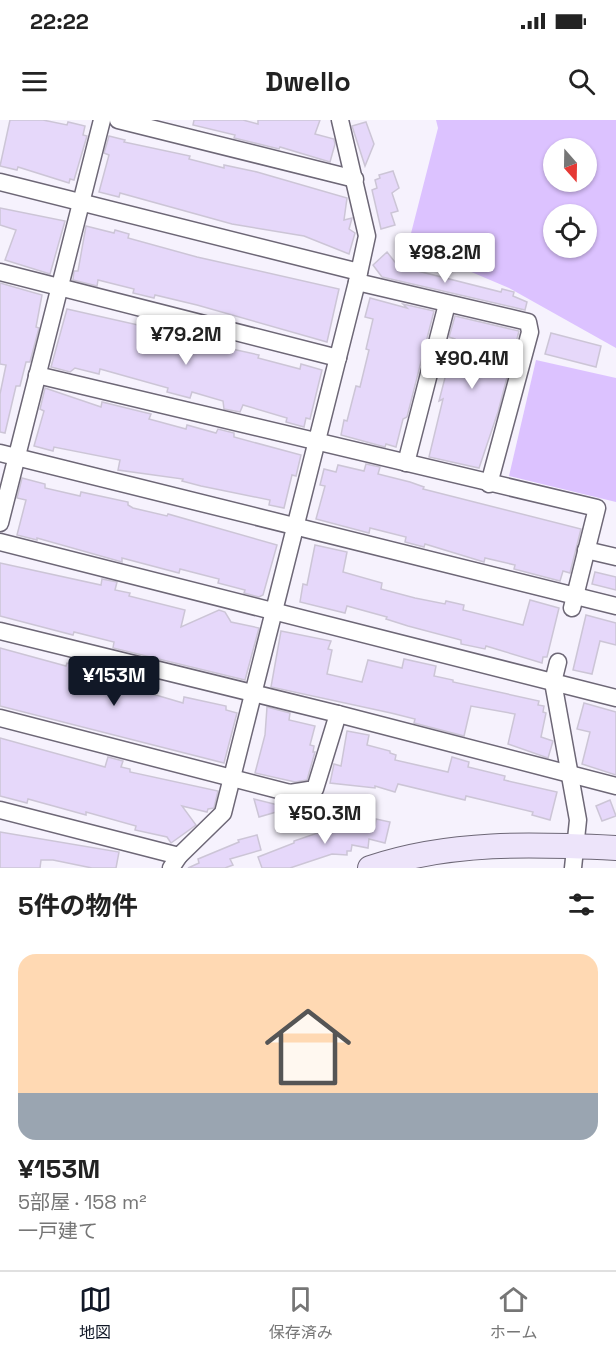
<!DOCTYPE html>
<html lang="ja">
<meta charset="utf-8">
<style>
:root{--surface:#fff;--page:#f2f2f2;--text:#222;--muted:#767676;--line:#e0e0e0;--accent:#111827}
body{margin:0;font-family:"Space Grotesk","Noto Sans JP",sans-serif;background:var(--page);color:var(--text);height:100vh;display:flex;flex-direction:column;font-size:22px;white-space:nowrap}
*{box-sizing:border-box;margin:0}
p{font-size:20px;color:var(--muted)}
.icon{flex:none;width:33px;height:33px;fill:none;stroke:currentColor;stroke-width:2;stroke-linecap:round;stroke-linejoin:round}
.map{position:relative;height:748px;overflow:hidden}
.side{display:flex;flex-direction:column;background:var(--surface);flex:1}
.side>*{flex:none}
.needle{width:39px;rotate:160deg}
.fabs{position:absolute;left:543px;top:18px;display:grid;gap:12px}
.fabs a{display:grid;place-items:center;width:54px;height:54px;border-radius:50%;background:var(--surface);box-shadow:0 2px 4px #0004;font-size:30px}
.price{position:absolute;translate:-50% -51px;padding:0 14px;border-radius:6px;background:#fff;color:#222;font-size:20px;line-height:39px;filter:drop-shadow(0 2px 3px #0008)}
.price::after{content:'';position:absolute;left:50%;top:36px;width:18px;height:14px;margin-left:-9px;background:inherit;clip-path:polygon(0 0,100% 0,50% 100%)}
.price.current{background:var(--accent);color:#fff}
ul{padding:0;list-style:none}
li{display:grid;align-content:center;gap:12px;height:318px;padding:0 18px}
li+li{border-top:2px solid var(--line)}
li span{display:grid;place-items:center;height:186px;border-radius:18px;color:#555}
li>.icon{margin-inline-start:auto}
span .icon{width:108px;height:108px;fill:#fffc;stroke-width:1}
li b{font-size:26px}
h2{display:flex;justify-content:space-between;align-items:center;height:72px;padding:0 18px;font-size:26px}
.status{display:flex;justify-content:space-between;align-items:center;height:42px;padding:0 30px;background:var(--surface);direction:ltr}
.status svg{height:16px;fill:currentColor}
header{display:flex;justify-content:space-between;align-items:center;height:78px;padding:0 18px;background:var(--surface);font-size:27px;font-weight:600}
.tabs{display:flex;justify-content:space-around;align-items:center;height:84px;border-top:2px solid var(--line);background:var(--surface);font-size:16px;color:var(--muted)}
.tabs a{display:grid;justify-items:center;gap:3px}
.tabs .current{color:var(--accent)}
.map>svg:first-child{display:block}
</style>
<div class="status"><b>22:22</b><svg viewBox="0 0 49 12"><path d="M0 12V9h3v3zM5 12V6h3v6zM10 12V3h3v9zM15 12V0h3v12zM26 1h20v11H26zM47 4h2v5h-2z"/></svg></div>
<header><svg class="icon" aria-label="menu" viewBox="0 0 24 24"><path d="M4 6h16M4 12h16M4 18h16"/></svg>Dwello<svg class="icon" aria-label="search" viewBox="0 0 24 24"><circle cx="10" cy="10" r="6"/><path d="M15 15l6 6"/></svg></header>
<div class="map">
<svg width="616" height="748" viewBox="0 0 616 748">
<rect width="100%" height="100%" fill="#f6f2fd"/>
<g fill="#dcc2ff" fill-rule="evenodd">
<path d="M436 0H616V228L509 168 408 125 438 8ZM554 28H586V62H554ZM554 94H586V128H554Z"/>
<path d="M536 240 616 258V382L509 356Z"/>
</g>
<g fill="#e6d8fa" stroke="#ccc5d6" stroke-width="1.5">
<path d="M10 0H43L67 5 68 2 85 6 83 15 87 16 74 60 70 59 69 63 18 47 17 50 0 46Z"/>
<path d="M194 0H243L258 4V0H320L315 14 334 19 335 24 330 42 280 27 279 29 234 18 235 15 193 5Z"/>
<path d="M366 2 374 24 365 46 352 6Z"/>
<path d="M109 16 125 20 124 22 190 36 189 39 224 48V45L257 52 347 78 344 100 352 98 349 109 355 113 349 134 304 116 232 104 120 73 119 77 99 72 109 35 104 33Z"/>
<path d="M393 51 399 68 392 73 398 91 391 93 395 105 381 109 372 70 377 68 375 60 380 58 379 55Z"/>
<path d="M0 88 65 101 50 154 5 140 16 110 0 105Z"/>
<path d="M86 106 114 113 115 110 129 114 128 118 197 137 339 169 327 222 197 185 155 175 154 178 133 173 134 169 98 160 97 166 73 160 74 151H78Z"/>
<path d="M387 132 398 146 501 172 502 169 514 172 513 176 527 182 525 190 382 157 373 145Z"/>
<path d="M0 163 42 175 36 207 39 208 30 242H26L20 266H16L5 313 0 312V274L6 245 0 244Z"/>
<path d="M370 178 407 188 403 184 434 191 407 297 403 299 396 327 386 324 385 327 341 315 344 300 347 301 356 266 360 267 369 230 366 229 373 199 365 197Z"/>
<path d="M67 189 178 214 177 217 259 235 258 238 300 249 301 244 322 250 310 299 306 298 304 307 286 302 287 298 243 285 240 292 224 289 223 281 192 272 190 278 167 272 168 268 100 249 99 254 75 248 70 252 51 247Z"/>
<path d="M455 196 519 211 498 292 479 348 429 337 443 279 439 281 455 219 449 217Z"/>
<path d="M551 213 601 226 596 247 545 234Z"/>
<path d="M45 268 101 287 102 282 151 294 149 299 186 309 187 305 216 313 218 309 234 313V317L301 335 296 356 292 355 284 388 269 385 270 380 201 366 182 361 183 359 118 350 120 340 54 327 53 331 34 326 44 291 40 289Z"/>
<path d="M366 344 380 347 378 354 410 362 424 367 423 369 581 409 570 453 563 451 560 461 514 449 515 445 485 438 484 442 425 424 424 427 405 422 406 417 370 408 369 413 316 399 325 366 320 365 324 349 336 352 338 345 364 351Z"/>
<path d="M22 358 45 364V368L80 376 81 372 128 382V385L133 388 167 396 168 394 277 425 263 475 259 477 244 473 245 470 218 463 219 459 180 449 179 453 122 438V442L37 418V420L17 415 26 380 17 378Z"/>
<path d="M315 425 347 432 343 452 382 463 381 469 415 478 445 484 446 481 464 485 463 490 523 505 530 480 559 488 547 537H543L542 543 486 526 485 529 461 524V520L408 506 386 499 387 497 347 486 345 493 300 482 303 464 307 465Z"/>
<path d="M0 443 101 465 102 459 117 462 115 470 130 473 129 476 185 490 181 507 219 490 225 492 231 502 259 508 245 560 113 528 114 522 74 512 73 515 0 496Z"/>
<path d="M595 452 616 457V470L592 464Z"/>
<path d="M586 495 616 503V525L600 521 592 554 573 550Z"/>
<path d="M281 511 331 521 328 529 332 530 327 554 362 562 368 540 402 548 404 539 436 546 434 556 453 560V562L539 581 538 585 544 586 543 592 546 593 541 617 553 621 548 638 508 624 515 594 471 586 464 616 414 603 415 599 391 593 271 567Z"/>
<path d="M0 528 66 546 67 543 81 546 80 550 151 568 149 573 183 583 184 577 226 586V590L237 593 224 643 0 586Z"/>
<path d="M584 583 616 592V655L582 644 590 612 577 609Z"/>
<path d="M267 587 290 593 289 600 315 606 310 625 314 626 313 632H315L307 660 295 662 255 653 265 615Z"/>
<path d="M347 611 369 615 367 625 390 631V633L396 635 395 640 448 652 452 637 469 642 468 647 505 656 504 660 557 672 550 700 532 695 533 692 466 676 465 680 398 664 395 672 375 666V668L330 663 334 644 341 646Z"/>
<path d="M0 618 105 647 108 637 123 641 121 647 130 649V652L218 671 214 688 208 689 207 692 182 686 196 705 171 723 167 717 135 710 136 706 86 692V695L28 679 27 683 0 676Z"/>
<path d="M254 679 290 688 259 697Z"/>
<path d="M610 680 616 696 602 701 596 686Z"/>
<path d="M376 699 390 702 385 723 369 719 368 728 352 725 351 731H347V735L332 734 290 748H262L258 737 294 723V721L335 707 356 708 357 702 375 705Z"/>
<path d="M0 712 119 732 116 748H92L53 740H41L40 748H0Z"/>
<path d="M257 715 261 730 230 739 233 745 225 748H188L199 743 198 739 239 722 238 720Z"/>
</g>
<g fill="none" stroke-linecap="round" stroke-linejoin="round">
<defs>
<g id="street">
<path d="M118 0 355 59"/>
<path d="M0 62 359 152"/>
<path d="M0 152 338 238"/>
<path d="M357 162 528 202 530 212 489 364"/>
<path d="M37 255 597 388 572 488"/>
<path d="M0 333 616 486"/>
<path d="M406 343 447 184"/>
<path d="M0 403 102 0"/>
<path d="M0 422 616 578"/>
<path d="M586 430 616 437"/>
<path d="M0 511 338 594 616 666"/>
<path d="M558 542 553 562 578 700 573 748"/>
<path d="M0 598 290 673 315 669 338 594"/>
<path d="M0 690 179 736"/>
<path d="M171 748 179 736 223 693 357 162 367 116 340 0"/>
</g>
<path id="secondary" d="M370 748C450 721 533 724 616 728"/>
</defs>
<use href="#street" stroke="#6d6776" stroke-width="19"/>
<use href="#secondary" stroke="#6d6776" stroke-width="26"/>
<use href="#street" stroke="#fff" stroke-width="16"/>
<use href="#secondary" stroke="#ede4fa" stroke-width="24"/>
</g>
</svg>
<div class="fabs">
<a><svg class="needle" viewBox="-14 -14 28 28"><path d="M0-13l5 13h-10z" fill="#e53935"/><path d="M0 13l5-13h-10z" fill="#767676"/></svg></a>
<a><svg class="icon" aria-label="locate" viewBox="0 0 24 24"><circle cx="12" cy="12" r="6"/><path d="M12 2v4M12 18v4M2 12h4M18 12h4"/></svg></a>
</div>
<b class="price" style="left:445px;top:164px">¥98.2M</b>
<b class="price" style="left:186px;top:246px">¥79.2M</b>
<b class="price" style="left:472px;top:270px">¥90.4M</b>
<b class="price current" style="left:114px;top:587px">¥153M</b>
<b class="price" style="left:325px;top:725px">¥50.3M</b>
</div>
<section class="side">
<h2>5件の物件<svg class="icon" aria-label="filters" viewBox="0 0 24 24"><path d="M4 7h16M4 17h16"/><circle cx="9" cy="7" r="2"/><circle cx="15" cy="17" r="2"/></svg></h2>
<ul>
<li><span style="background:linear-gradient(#ffd9b3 75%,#9aa5b1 0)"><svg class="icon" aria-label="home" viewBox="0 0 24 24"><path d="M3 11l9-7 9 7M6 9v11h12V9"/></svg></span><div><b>¥153M</b><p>5部屋 · 158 m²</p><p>一戸建て</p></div></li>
</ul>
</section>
<nav class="tabs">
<a class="current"><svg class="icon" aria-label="map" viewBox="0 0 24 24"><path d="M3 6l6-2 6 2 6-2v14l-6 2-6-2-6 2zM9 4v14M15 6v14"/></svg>地図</a>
<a><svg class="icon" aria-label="saved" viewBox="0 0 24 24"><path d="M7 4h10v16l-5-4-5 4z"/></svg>保存済み</a>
<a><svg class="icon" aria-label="home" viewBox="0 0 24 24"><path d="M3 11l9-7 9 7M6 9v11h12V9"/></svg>ホーム</a>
</nav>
